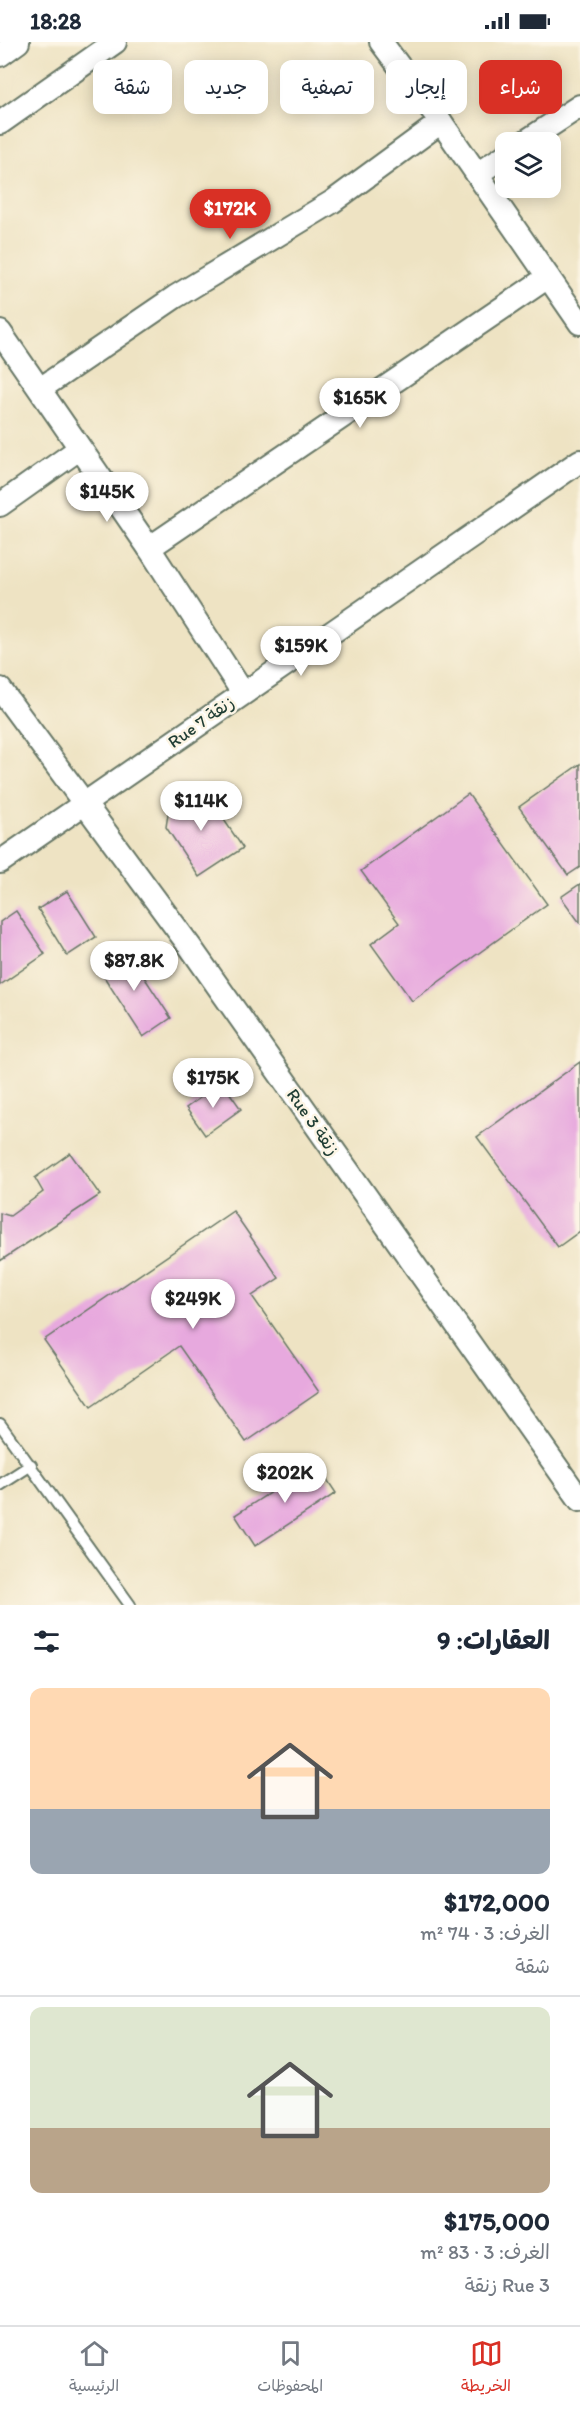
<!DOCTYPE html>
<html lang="ar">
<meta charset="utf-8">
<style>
:root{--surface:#fff;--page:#f6f6f7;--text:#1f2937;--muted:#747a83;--line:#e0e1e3;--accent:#d93025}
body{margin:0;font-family:Itim,"Playpen Sans Arabic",sans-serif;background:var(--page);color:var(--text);direction:rtl;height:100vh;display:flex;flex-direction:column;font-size:22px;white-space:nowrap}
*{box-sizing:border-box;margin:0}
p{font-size:20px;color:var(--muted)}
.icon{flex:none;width:33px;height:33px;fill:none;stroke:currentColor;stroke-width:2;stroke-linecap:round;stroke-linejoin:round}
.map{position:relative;height:1563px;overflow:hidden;direction:ltr}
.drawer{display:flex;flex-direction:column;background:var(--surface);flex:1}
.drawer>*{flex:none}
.banner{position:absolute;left:18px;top:18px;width:544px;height:54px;direction:rtl;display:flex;gap:12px}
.tools{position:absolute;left:495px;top:90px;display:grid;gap:12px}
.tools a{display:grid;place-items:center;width:66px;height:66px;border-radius:12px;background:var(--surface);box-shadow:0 3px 15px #0003;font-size:30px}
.price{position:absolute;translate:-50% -51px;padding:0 14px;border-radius:21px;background:#fff;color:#222;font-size:20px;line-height:39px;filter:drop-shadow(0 2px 3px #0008)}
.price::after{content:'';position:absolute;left:50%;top:36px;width:18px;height:14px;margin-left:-9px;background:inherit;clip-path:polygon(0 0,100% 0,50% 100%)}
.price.current{background:var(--accent);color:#fff}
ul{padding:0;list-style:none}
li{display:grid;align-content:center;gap:12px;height:318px;padding:0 30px}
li+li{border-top:2px solid var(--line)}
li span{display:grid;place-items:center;height:186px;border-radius:12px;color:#555}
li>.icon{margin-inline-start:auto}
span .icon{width:108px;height:108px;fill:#fffc;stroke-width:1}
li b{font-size:26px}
h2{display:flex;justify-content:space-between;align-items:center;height:72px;padding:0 30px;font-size:26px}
.tag{padding:0 21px;border-radius:12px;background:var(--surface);box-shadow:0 3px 15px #0003;font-size:21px;line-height:54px}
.tag.current{background:var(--accent);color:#fff}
.status{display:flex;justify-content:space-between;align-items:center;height:42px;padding:0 30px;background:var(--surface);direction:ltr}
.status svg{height:16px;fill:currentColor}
.tabs{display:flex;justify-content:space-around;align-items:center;height:84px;border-top:2px solid var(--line);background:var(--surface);font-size:16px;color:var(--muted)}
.tabs a{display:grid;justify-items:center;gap:3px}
.tabs .current{color:var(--accent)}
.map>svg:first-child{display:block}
</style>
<div class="status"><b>18:28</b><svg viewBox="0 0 49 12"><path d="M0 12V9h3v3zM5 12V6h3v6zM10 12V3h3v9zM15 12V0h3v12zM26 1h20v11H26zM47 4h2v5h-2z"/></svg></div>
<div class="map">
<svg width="580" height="1563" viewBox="0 0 580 1563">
<rect width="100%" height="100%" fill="#fcf5e5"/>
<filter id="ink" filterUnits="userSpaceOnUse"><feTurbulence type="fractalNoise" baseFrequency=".0167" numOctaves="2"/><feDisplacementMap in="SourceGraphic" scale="12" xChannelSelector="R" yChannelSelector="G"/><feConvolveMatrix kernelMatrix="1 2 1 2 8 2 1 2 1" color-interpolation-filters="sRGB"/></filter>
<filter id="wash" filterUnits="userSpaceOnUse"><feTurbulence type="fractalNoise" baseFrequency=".008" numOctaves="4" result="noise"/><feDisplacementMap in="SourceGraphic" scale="24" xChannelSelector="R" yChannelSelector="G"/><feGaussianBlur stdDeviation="1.35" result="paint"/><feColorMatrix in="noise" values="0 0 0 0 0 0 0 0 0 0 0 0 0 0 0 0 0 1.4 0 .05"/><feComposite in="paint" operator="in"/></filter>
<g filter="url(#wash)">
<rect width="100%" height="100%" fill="#eee3c3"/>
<g id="blocks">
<g fill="#e7a9de">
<path d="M580 722V825L568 833 519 765Z"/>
<path d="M202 745 243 806 199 835 166 785 169 766Z"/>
<path d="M468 752 547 862 412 959 371 902 399 881 361 829Z"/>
<path d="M580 842V881L561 855Z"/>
<path d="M67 849 96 895 67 914 38 867Z"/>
<path d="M16 869 45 912 0 943V880Z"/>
<path d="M125 906 171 976 143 995 97 924Z"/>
<path d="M580 1020V1189L558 1205 477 1095Z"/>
<path d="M222 1040 241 1067 205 1093 186 1066Z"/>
<path d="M70 1111 100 1153 0 1219V1171L10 1174 43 1150 35 1136Z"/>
<path d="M233 1169 279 1236 252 1254 319 1350 246 1400 179 1304 91 1365 44 1298Z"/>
<path d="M316 1421 336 1451 255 1504 235 1473Z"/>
</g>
</g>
</g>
<g filter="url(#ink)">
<use href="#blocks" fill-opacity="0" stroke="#677766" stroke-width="1.5"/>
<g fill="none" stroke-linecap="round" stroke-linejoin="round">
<defs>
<g id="service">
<path d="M0 1382 130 1563"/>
<path d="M0 1443 31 1423"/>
</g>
<g id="minor">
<path d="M381 0 441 80 580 281"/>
<path d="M0 13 18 0"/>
<path d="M0 81 115 0"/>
<path d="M525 100 580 64"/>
<path d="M477 132 506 113"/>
<path d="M0 290 149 506 243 651"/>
<path d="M40 347 175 255 332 160 441 80"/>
<path d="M0 463 79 407"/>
<path d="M149 506 548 235"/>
<path d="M0 647 191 906 580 1458"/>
<path d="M0 820 580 419"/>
</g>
</defs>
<use href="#service" stroke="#677766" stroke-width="14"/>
<use href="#minor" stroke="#677766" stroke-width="26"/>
<use href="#service" stroke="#fff" stroke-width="10"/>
<use href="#minor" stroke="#fff" stroke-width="22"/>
</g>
</g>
<g text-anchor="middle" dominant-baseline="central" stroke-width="5" stroke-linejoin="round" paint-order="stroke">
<g font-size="18" fill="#1f3d34" stroke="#fcf5e5">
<text transform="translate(201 680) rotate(-35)">Rue 7 زنقة</text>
<text transform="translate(313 1080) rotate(55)">Rue 3 زنقة</text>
</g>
</g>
</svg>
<div class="tools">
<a><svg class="icon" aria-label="layers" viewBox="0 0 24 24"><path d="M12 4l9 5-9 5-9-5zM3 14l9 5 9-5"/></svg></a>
</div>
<b class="price current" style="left:230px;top:198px">$172K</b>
<b class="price" style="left:360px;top:387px">$165K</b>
<b class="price" style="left:107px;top:481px">$145K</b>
<b class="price" style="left:301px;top:635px">$159K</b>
<b class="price" style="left:201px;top:790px">$114K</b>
<b class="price" style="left:134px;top:950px">$87.8K</b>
<b class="price" style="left:213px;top:1067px">$175K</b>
<b class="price" style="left:193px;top:1288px">$249K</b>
<b class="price" style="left:285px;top:1462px">$202K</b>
<div class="banner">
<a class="tag current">شراء</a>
<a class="tag">إيجار</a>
<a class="tag">تصفية</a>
<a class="tag">جديد</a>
<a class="tag">شقة</a>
</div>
</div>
<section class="drawer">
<h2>العقارات: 9<svg class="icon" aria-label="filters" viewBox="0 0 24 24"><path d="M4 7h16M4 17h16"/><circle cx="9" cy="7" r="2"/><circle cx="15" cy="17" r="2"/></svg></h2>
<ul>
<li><span style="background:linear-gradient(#ffd9b3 65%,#9aa5b1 0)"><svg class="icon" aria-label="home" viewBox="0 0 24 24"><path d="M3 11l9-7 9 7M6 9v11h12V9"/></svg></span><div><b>$172,000</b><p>الغرف: 3 · 74 m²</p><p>شقة</p></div></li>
<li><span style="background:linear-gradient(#dfe7d0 65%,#b9a48a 0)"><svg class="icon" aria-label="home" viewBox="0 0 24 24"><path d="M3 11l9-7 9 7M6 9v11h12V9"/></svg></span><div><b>$175,000</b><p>الغرف: 3 · 83 m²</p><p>Rue 3 زنقة</p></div></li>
</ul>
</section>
<nav class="tabs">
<a class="current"><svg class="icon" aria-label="map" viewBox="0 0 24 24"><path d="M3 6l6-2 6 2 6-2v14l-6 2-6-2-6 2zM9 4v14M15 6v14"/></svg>الخريطة</a>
<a><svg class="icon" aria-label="saved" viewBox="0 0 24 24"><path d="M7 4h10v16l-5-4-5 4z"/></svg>المحفوظات</a>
<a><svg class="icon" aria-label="home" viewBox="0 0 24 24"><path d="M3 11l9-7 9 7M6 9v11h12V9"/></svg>الرئيسية</a>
</nav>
